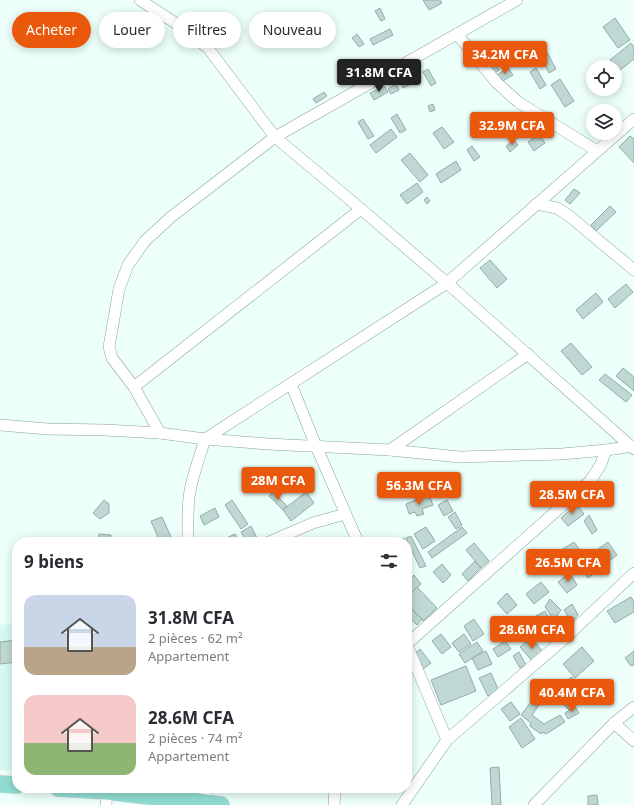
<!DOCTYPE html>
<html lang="fr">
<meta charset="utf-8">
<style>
:root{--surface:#fff;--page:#f2f2f3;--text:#2b2b33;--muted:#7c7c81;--accent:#ea580c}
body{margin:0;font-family:"Noto Sans",sans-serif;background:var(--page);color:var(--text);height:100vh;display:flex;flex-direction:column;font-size:15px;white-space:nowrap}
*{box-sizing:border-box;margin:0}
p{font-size:13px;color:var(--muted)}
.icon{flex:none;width:22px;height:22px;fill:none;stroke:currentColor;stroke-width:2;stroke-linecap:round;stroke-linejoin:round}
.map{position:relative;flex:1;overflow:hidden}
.side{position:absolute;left:12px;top:537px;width:400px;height:256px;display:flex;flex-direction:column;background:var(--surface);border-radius:16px;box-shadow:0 2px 10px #0003}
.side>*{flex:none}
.guide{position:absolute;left:12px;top:12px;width:400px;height:36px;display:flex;gap:8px}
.fabs{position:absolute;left:586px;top:60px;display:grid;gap:8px}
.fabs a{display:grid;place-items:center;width:36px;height:36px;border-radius:50%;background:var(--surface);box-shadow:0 2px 10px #0003;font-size:20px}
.price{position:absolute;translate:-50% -34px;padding:0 9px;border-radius:4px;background:var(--accent);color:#fff;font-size:13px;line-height:26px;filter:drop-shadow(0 1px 2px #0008)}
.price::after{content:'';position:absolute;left:50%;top:24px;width:12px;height:9px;margin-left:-6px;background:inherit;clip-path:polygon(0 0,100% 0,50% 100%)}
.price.on{background:#222;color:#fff}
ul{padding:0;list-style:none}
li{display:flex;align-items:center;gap:12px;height:100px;padding:0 12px}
li span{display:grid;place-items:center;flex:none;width:112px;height:80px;border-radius:12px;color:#555}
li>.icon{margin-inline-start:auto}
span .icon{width:48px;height:48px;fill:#fffc;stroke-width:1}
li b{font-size:17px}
h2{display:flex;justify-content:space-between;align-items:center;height:48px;padding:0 12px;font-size:17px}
.tag{padding:0 14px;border-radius:18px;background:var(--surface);box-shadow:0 2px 10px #0003;font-size:14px;line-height:36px}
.tag.on{background:var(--accent);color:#fff}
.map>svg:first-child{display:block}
</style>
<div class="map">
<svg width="634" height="805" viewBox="0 0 634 805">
<rect width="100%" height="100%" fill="#ecfffb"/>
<path fill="#d8f9f3" d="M17 623V771L0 770V625Z"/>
<g fill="#c0d8d3" stroke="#95aba7">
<path d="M423 0H440L442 3 429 10Z"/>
<path d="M380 8 385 19 381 21 375 11Z"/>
<path d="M615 18 630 40 618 48 603 27Z"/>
<path d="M390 29 393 35 373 45 370 39Z"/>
<path d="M357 34 364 44 359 47 352 38Z"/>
<path d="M631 43 634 47V59L619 71 610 60Z"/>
<path d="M543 45 556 69 549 73 540 56 532 61 528 53Z"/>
<path d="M483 50 499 70 494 74 479 53Z"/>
<path d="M508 68 513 75 501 82 497 75Z"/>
<path d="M536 68 546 85 540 89 530 72Z"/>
<path d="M428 69 436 83 431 86 423 72Z"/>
<path d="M416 74 419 80 403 88 400 82Z"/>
<path d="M560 79 574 101 565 107 551 85Z"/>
<path d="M396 84 399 90 391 94 388 89Z"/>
<path d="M384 86 388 92 374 100 370 93Z"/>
<path d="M324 92 327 96 316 103 313 99Z"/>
<path d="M433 104 435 110 430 112 428 106Z"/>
<path d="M397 114 406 130 400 133 391 118Z"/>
<path d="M363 119 374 136 368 139 358 122Z"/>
<path d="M442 127 454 142 444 149 433 133Z"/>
<path d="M391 129 397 137 376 153 370 145Z"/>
<path d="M539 134 545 143 534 151 528 142Z"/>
<path d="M630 136 634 139V163L619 147Z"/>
<path d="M514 140 518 145 510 152 506 146Z"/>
<path d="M472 146 480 157 474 161 467 150Z"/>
<path d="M410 153 428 175 420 182 401 160Z"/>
<path d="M456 161 461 170 441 183 436 174Z"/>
<path d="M417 183 423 192 407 204 400 195Z"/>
<path d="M574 189 580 193 570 204 565 200Z"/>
<path d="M427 197 430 201 427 204 424 200Z"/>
<path d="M610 206 616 212 596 231 591 225Z"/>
<path d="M490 260 507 279 497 288 480 268Z"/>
<path d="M626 284 633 292 615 308 608 299Z"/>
<path d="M596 293 603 302 583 319 576 310Z"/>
<path d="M571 343 592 367 582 375 561 351Z"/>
<path d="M623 368 634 377V391L616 376Z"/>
<path d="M605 374 632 395 626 402 599 380Z"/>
<path d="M597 485 605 492 588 506 581 499Z"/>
<path d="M273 492 287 506 283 510 269 496Z"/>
<path d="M306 492 314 503 291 521 283 510Z"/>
<path d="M429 495 433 505 422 509 424 514 417 516 415 512 409 514 406 504Z"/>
<path d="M104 500 109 504V513L100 519 93 513Z"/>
<path d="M232 500 248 524 241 529 225 505Z"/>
<path d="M447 500 453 511 444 516 438 505Z"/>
<path d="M576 504 584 514 568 526 561 518Z"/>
<path d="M215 508 219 517 204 525 200 516Z"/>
<path d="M455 512 462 525 456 529 448 517Z"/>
<path d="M589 515 597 530 592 534 584 521Z"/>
<path d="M162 517 171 537 160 542 151 521Z"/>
<path d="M251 526 258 540 253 542H247L241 532Z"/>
<path d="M426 527 435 541 423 549 414 534Z"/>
<path d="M462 527 467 533 432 558 428 552Z"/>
<path d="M99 534 111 535V542H98Z"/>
<path d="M235 534 239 542H221L220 541Z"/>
<path d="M411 536 426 566 420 568 406 538Z"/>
<path d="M404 538 406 542H397Z"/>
<path d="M574 542 579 549 559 561 555 554Z"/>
<path d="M608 542 617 555 588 578 578 563Z"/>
<path d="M474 543 489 561 481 568 466 550Z"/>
<path d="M475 561 481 568 468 581 462 574Z"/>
<path d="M442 564 451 575 443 583 433 572Z"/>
<path d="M570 573 577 585 567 593 558 582Z"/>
<path d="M414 575 421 584 407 597V582Z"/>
<path d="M541 582 549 592 534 604 526 594Z"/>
<path d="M417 587 437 608 423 621 422 619 407 605V597Z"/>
<path d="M507 593 517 605 507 614 497 603Z"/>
<path d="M631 597 634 602V612L615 623 607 611Z"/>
<path d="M550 599 561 610 554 620 545 607Z"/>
<path d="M572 604 578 615 572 622 564 610Z"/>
<path d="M407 605 422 619 417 625 407 615Z"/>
<path d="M545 611 550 620 535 630 529 620Z"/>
<path d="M474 619 484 634 473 641 464 626Z"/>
<path d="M560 620 565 628 560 632 555 626Z"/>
<path d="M441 634 451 647 442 654 432 641Z"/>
<path d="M464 634 471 644 459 652 452 643Z"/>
<path d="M531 638 544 653 533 662 520 647Z"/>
<path d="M17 640V662L0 664V642Z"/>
<path d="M505 641 511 649 498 657 493 649Z"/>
<path d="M477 642 483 651 465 663 459 654Z"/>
<path d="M582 647 594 661 575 678 563 664Z"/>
<path d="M420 649 431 663 423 669 412 656Z"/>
<path d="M486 651 492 664 478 670 472 658Z"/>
<path d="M634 651V665L631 666 625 658Z"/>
<path d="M519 652 526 665 520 668 513 656Z"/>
<path d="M466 666 476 691 441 705 431 680Z"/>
<path d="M491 673 499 691 488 696 479 678Z"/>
<path d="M571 677 582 687 578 691 568 681Z"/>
<path d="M552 683 560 690 564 686 578 701 569 710 557 698 555 701 545 690Z"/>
<path d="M539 691 545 696 532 715 544 724 560 715 565 722 546 734 542 732 541 734 530 726 531 723 521 715Z"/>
<path d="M511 702 520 714 510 721 501 709Z"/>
<path d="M575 707 579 713 568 719 565 713Z"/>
<path d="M521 718 535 739 522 748 509 727Z"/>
<path d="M407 748H408L409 761H407Z"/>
<path d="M499 767 501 805H492L490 768Z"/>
<rect x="345" y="788" width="15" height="1"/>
<path d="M597 795 598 805H588V796Z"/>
</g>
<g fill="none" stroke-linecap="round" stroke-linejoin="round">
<defs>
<g id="street">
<path d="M140 0 177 24 208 48 275 137 361 209 447 283 634 449"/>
<path d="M457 34 496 82 518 102 597 151"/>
<path d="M536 204 557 208 568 215 634 270"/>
<path d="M291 384 316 446 358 542"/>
<path d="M134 387 361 209"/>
<path d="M0 425 48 429 105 430 160 433 205 439 268 444 390 450 460 457 562 454 606 450 634 446"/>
<path d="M160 433 134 387 112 358 109 347 119 289 128 265 145 241 171 217 275 137 517 0"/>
<path d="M390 450 528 354"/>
<path d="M188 542C188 525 187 508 190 491 193 474 200 456 205 439L447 283 634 119"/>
<path d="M269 542 313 523 345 514"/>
<path d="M407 644 591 480 601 464 606 450"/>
<path d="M407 645 447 740"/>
<path d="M614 723 634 741"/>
<path d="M206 788 207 804"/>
<path d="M106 805 107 791"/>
<path d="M334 805 335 788"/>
<path d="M402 805 447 740 564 639 634 573"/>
<path d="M534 805 614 723 634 707"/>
</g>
<g id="primary">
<path d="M0 784 17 785"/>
<path d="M58 788 107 791 221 805"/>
</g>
</defs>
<use href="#street" stroke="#8aa19c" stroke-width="12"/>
<use href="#primary" stroke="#dadcdb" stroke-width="18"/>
<use href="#street" stroke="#fff" stroke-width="11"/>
<use href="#primary" stroke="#91dcd1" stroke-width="17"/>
</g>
</svg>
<div class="fabs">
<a><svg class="icon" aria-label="locate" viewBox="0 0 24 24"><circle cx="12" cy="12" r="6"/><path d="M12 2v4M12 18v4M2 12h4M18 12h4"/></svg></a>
<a><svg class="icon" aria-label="layers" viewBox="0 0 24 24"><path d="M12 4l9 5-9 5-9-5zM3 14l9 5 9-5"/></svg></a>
</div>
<b class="price" style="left:505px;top:75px">34.2M CFA</b>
<b class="price on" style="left:379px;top:93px">31.8M CFA</b>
<b class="price" style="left:512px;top:146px">32.9M CFA</b>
<b class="price" style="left:278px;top:501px">28M CFA</b>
<b class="price" style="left:419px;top:506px">56.3M CFA</b>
<b class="price" style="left:572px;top:515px">28.5M CFA</b>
<b class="price" style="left:568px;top:583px">26.5M CFA</b>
<b class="price" style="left:532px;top:650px">28.6M CFA</b>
<b class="price" style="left:572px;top:713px">40.4M CFA</b>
<div class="guide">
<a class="tag on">Acheter</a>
<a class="tag">Louer</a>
<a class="tag">Filtres</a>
<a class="tag">Nouveau</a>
</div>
<section class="side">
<h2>9 biens<svg class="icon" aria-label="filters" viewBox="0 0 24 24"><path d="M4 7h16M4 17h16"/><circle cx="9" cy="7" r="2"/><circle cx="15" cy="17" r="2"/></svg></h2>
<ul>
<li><span style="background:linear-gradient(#c9d6e8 65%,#b9a48a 0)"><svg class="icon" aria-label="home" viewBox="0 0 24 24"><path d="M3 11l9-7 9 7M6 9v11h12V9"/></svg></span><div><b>31.8M CFA</b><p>2 pièces · 62 m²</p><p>Appartement</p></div></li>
<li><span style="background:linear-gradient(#f6c9c9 60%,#8fb573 0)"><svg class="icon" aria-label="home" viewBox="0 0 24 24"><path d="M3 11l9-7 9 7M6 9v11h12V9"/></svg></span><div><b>28.6M CFA</b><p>2 pièces · 74 m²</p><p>Appartement</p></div></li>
</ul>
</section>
</div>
